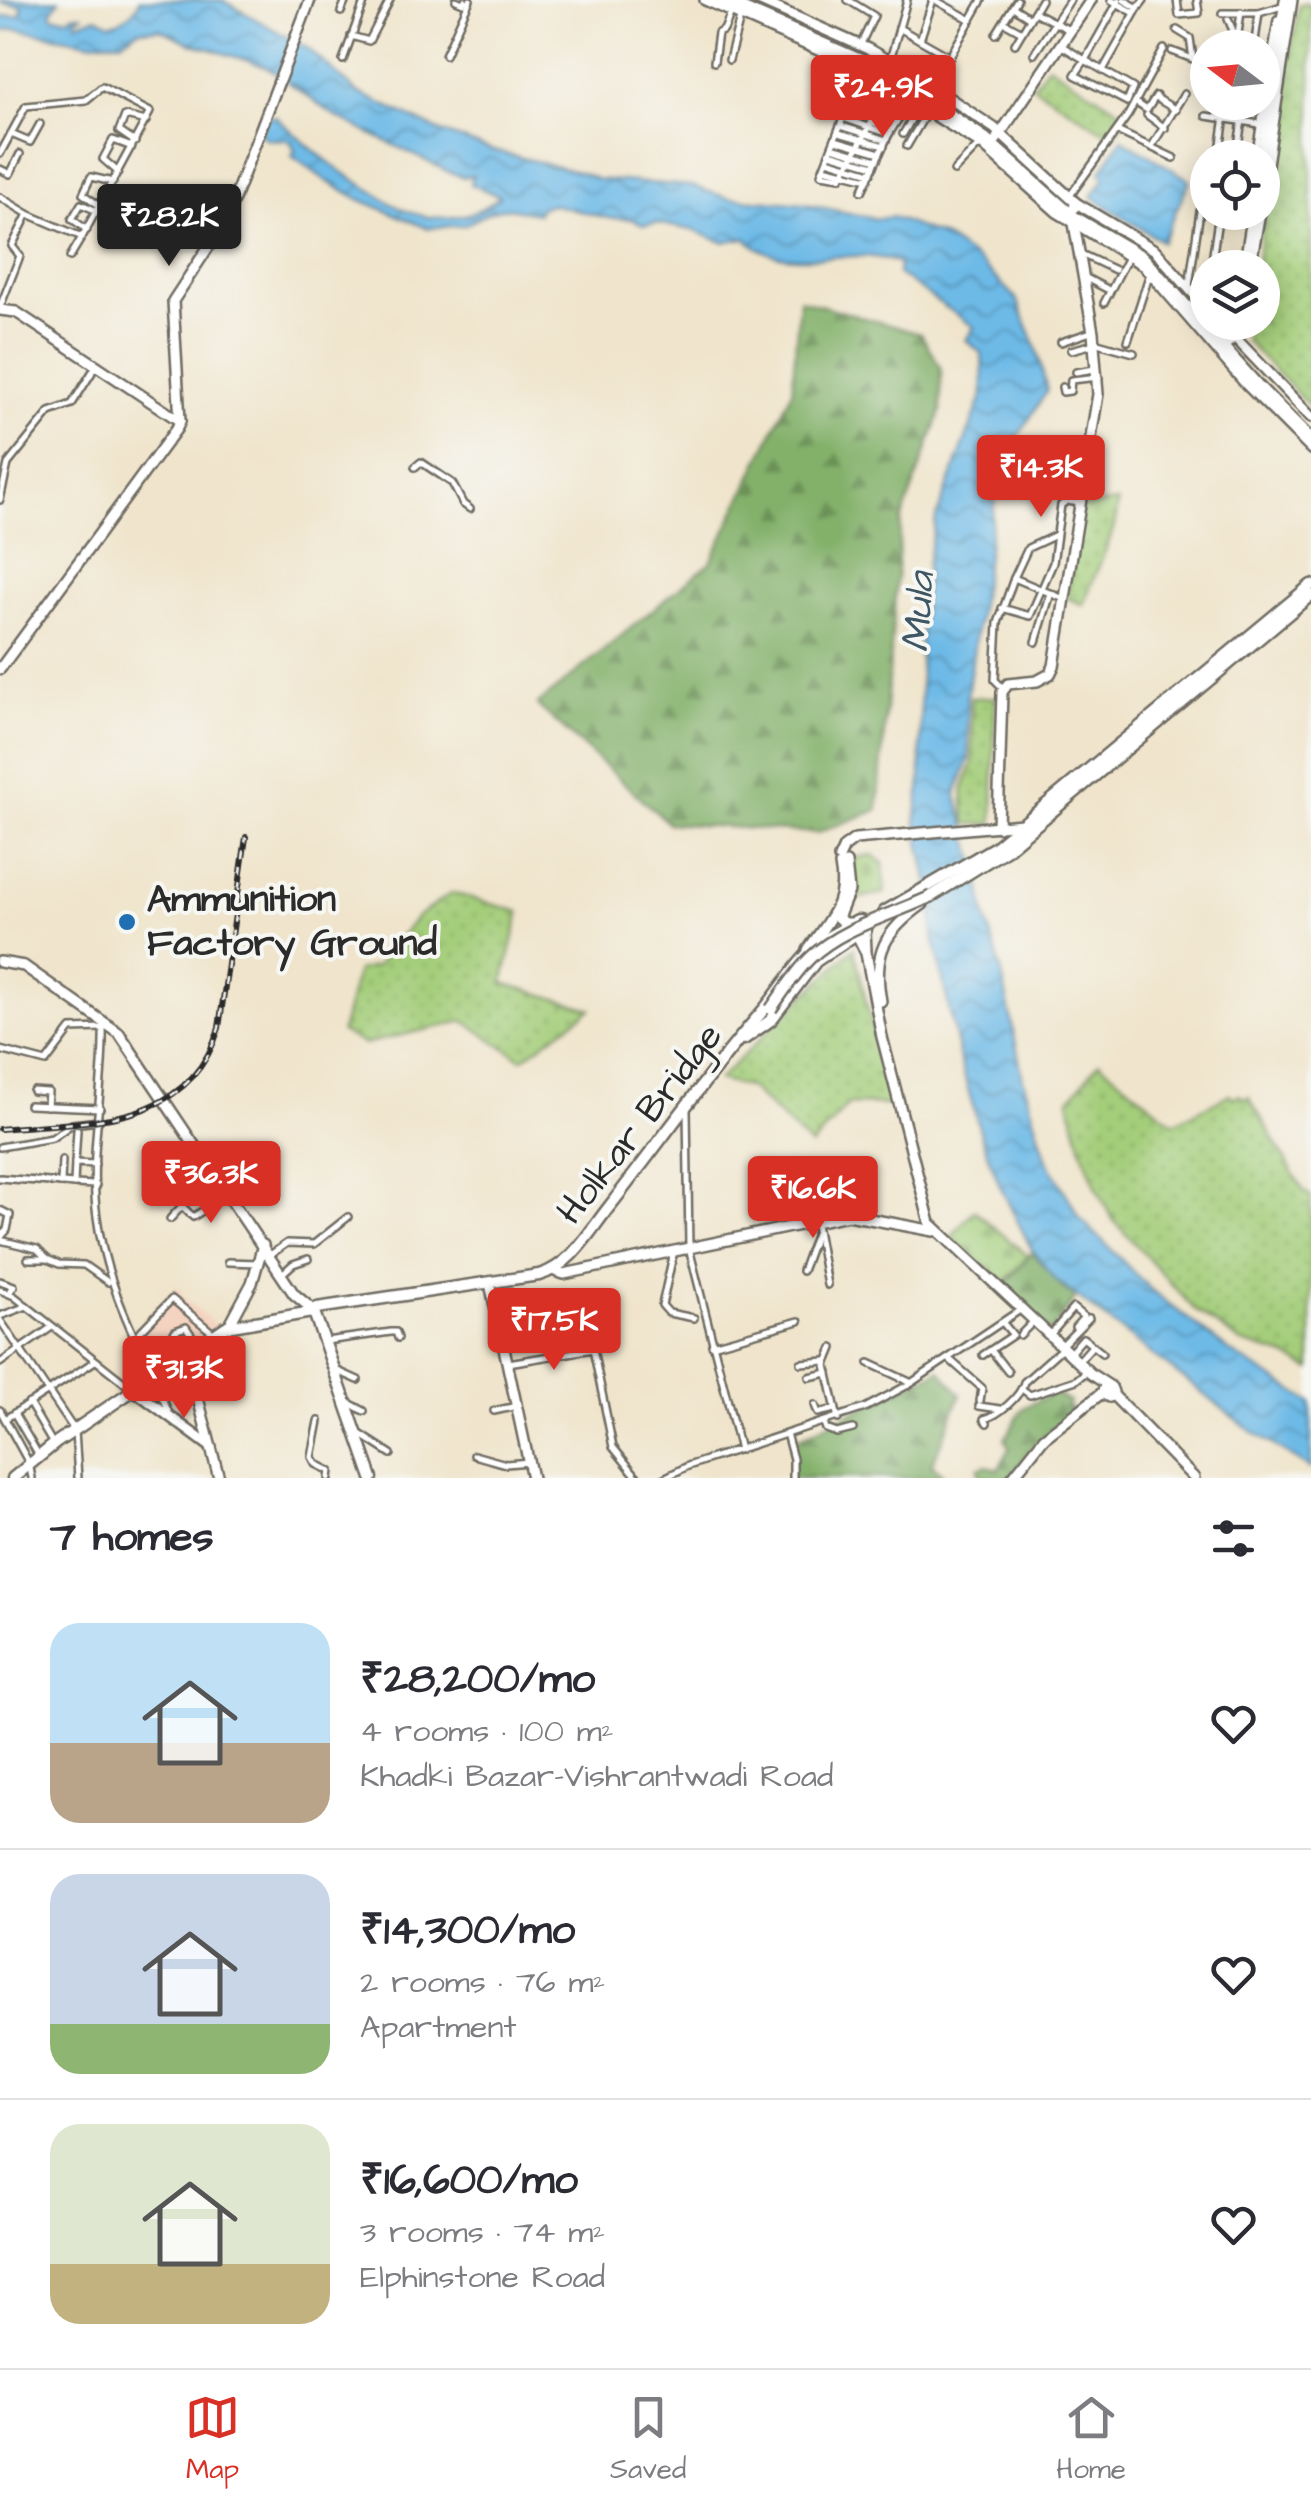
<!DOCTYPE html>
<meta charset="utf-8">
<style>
:root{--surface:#fff;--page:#f2f2f3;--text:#2b2b33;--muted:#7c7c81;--line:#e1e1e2;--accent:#d93025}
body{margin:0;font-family:"Architects Daughter",sans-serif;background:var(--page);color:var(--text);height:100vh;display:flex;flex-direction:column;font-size:38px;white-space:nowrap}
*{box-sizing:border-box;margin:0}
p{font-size:32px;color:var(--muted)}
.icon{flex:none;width:55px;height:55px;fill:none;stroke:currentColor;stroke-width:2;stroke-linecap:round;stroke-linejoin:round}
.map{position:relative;height:1478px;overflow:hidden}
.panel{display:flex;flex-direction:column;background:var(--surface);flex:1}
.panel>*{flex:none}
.needle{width:65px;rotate:286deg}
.controls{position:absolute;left:1190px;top:30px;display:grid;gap:20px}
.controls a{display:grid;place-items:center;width:90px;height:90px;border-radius:50%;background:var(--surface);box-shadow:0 5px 25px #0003;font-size:50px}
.price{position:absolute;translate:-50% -85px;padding:0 22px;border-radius:10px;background:var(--accent);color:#fff;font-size:32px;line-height:65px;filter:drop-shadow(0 2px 5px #0008)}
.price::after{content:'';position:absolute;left:50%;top:60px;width:30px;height:22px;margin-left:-15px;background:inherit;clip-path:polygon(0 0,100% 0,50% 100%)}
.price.current{background:#222;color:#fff}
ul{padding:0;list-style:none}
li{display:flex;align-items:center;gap:30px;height:250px;padding:0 50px}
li+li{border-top:2px solid var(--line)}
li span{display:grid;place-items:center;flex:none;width:280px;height:200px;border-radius:30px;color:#555}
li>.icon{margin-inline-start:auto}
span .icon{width:120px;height:120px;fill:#fffc;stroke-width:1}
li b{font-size:42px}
h2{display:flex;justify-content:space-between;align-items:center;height:120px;padding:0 50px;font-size:42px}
.tabs{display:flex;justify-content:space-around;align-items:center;height:140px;border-top:2px solid var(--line);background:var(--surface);font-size:28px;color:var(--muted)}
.tabs a{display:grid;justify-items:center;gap:5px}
.tabs .current{color:var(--accent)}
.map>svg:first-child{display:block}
</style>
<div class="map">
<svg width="1311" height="1478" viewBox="0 0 1311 1478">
<defs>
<pattern id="green-dots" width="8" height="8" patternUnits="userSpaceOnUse" patternTransform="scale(2.5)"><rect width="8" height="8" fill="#a4ce7a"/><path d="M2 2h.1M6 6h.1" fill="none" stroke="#8db16a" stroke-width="1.8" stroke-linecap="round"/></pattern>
<pattern id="forest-firs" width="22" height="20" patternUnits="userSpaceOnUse" patternTransform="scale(2.5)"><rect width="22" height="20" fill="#83b16a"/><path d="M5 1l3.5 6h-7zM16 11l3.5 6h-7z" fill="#6b9057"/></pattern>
<pattern id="cemetery-stones" width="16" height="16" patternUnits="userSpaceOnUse" patternTransform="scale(2.5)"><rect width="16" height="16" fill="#a4ce7a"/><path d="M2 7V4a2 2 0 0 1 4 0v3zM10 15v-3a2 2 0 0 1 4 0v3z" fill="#8db16a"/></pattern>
<pattern id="water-waves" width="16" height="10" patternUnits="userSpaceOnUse" patternTransform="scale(2.5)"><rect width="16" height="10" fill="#6dbae7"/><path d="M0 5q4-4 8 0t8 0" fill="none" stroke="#5a97bb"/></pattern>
</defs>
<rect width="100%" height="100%" fill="#f6f6f2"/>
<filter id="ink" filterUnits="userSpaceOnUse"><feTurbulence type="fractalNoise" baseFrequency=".01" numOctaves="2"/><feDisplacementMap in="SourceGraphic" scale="20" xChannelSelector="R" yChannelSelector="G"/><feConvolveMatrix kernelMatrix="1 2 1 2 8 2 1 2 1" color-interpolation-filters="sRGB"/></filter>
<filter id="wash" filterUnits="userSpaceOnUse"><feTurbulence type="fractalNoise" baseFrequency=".0048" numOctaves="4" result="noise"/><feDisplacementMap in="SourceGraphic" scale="40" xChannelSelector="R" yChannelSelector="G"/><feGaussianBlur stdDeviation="2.25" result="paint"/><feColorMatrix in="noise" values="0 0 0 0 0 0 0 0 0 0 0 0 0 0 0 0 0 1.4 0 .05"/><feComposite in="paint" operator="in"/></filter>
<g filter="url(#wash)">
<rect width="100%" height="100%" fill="#f0e5cc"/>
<path fill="#f4d3c1" d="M177 1287 182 1291 180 1295 219 1328 154 1370 137 1332Z"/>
<g fill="url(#green-dots)" stroke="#687c52" stroke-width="2.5">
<path d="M1305 3 1311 7V408L1245 340 1247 323 1262 322V268L1256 267 1299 6Z"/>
<path d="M1048 65 1128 115 1113 137 1033 86Z"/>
<path d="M1118 502C1116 537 1094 571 1084 605L1067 598 1082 506Z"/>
<path d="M995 697 993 824H966L963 790 973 763 971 698Z"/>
<path d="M452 893 520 912 503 983 591 1009 522 1059 464 1021 364 1044 341 1032 357 971 376 966 418 916Z"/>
<path d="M854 948 890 1105 849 1104 811 1146 750 1088 718 1080Z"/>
<path d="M1099 1062 1174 1123 1230 1094 1233 1098 1239 1095 1245 1099 1249 1097 1303 1190 1311 1196V1370L1286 1356 1242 1343 1195 1310 1114 1221C1092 1186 1078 1140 1069 1100Z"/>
</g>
<g fill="url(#forest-firs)" stroke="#576e4a" stroke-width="2.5">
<path d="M799 299 921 334 941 368V411L901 521 878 810 817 833 668 823 537 705 711 562 792 391Z"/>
<path d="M1032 1252 1060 1285 1076 1298 1050 1333 1003 1288Z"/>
<path d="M940 1370 961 1394 932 1465 947 1478H792L793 1441Z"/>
<path d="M1054 1393 1069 1402 1064 1408 1070 1407 1073 1413 1036 1443 1009 1478H980L978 1468 986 1465 998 1470 1010 1448 1005 1439 1023 1408Z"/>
</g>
<g fill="url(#cemetery-stones)" stroke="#687c52" stroke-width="2.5">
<path d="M873 855 883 863 885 893 854 899 850 868 858 857Z"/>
<path d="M974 1210 1028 1256 1004 1283 951 1237Z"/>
</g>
<g fill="url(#water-waves)" stroke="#4c7289" stroke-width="2.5">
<path d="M0 0H59L51 13 53 16 67 18 75 14 82 15 76 20 77 23 97 17 111 24C122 21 137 12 139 0H222L307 48 357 92 441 132 491 150 582 173 596 179 692 186 728 198 806 204 877 219 892 217 946 238 979 262 1016 298 1037 350 1047 391 1005 457 997 485 967 696 969 760 956 793 979 874 985 914 1001 969 1023 1079 1047 1160 1081 1219 1150 1289 1229 1351 1311 1402V1469L1253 1432 1054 1279 1031 1248 1000 1186 982 1138 961 1065 933 933 932 900 916 822 921 780 920 639 927 564 936 518 983 394 982 354 966 340 974 327 898 274 899 264C854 241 785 279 746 238L723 242 692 230 656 223 644 225 631 219 608 218 550 204 540 208 538 213 507 208 492 211 465 225 427 228 361 200 328 182 292 156 295 151 290 140 267 139 260 134 266 118 275 116C309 147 332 168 373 191 380 195 385 200 392 204 428 224 468 223 500 196L470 184 473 175 464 177 449 172 338 118 265 66 188 42 160 29 138 30 122 41 89 42 17 29 0 31V17L20 15 23 6 0 3Z"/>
<path d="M1122 139 1190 180 1162 242 1092 197 1105 177 1101 171Z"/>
</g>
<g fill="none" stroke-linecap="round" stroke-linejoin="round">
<path stroke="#6dbae7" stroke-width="6" d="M288 55 311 71"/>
</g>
</g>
<g filter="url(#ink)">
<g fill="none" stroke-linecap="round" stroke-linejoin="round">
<defs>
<g id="street">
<path d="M456 0 463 3 465 0"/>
<path d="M848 0 874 16 860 46"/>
<path d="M935 0 971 20"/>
<path d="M1111 0 1133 12"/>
<path d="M1124 0 1138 8 1144 0"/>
<path d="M1177 0 1179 15 1199 13 1197 0"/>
<path d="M1013 7 1030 18"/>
<path d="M341 12 346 0"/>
<path d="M1034 12 1071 31"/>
<path d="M1222 13H1259L1282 6"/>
<path d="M1228 19 1237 40"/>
<path d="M1004 22 1022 32"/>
<path d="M899 28 950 57"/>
<path d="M1177 30 1190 38 1193 59"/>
<path d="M996 34 1017 0"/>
<path d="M351 36 369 41 390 0"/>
<path d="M920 40 933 0"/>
<path d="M1015 44 1041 0"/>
<path d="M1062 46 1085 60 1075 75 1127 102 1133 88 1085 60 1119 0"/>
<path d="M1236 48 1241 12"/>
<path d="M1254 48 1259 13"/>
<path d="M1172 51 1208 65"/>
<path d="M1034 54 1070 0"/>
<path d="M445 55 470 0"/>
<path d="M343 60 365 0"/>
<path d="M729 60 740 18"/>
<path d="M890 60 907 0"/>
<path d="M714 62 718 33 724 30 732 11"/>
<path d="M1103 70 1138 8"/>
<path d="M929 93 982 0"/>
<path d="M880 98 868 97 847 108 821 174 841 177 870 126C875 113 880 99 884 85"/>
<path d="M1158 99 1176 110"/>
<path d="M1135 102 1147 110 1156 96"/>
<path d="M865 105 897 120"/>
<path d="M878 105 901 115"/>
<path d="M1147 115 1165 128"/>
<path d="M1206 116 1260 124"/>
<path d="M843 118 889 134"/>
<path d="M872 122 891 130"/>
<path d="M841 126 886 140"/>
<path d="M1117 131 1174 158"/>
<path d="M839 133 884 146"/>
<path d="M11 134 30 142 40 124"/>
<path d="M903 134 919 106"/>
<path d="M835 140 880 153"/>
<path d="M135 142 119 131 125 116 146 121"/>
<path d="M907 146 928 110"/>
<path d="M1152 146 1184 94"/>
<path d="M832 147 877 160"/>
<path d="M830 153 874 166"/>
<path d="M0 154 26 106 86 100 102 87 150 112 82 237 28 214 0 197"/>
<path d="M1219 158 1227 102"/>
<path d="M1236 158 1245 102"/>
<path d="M1255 158 1277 20"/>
<path d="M827 160 871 173"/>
<path d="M824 168 868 179"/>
<path d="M0 169 10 174 20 154"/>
<path d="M954 171 980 144"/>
<path d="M118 172 103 159 113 140 132 147"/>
<path d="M862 191 889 134 915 92"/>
<path d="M106 195C130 205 145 208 171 203"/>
<path d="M1069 197 1128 115 1164 49"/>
<path d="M100 206 83 194 91 177 113 182"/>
<path d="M1224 212 1251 217"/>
<path d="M87 230 72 219 81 204 97 211"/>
<path d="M1081 254 1115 270"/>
<path d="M70 257 82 237"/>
<path d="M1211 268 1219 212"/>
<path d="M1086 278 1107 289"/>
<path d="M1189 286 1200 211 1208 210"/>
<path d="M1104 303 1128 257"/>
<path d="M1202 304 1208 295"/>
<path d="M0 307 20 256 12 246 28 214"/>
<path d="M1128 341 1150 273"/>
<path d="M1061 342 1091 332"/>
<path d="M1094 342 1134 353"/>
<path d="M1071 350 1094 344"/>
<path d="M1076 372 1095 369"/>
<path d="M1062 387 1063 392 1070 391 1071 380 1099 377"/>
<path d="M415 467 421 462 452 483 463 504 470 509"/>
<path d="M0 500 8 464 50 412 72 404 96 366"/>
<path d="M1056 535 1028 548 1014 578 1064 599"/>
<path d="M1002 608 1030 616 1053 563 1061 505 1067 501 1080 503"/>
<path d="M1036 642 1051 593"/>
<path d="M1003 688 995 680 998 623 1014 578"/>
<path d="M103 1024C105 1088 88 1153 97 1217 106 1288 141 1349 169 1413"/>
<path d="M0 1050 46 1062 71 1029 103 1028"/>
<path d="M33 1091 48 1092 47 1106"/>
<path d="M29 1105 100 1108"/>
<path d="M687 1108 689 1248 740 1450"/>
<path d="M0 1147 52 1138 72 1124 99 1121"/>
<path d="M75 1163 77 1130"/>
<path d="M95 1164 75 1163 74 1184 96 1185"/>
<path d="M0 1178 74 1184"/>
<path d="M61 1183 62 1160"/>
<path d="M796 1201 798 1209 809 1215 812 1221"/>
<path d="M0 1210 10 1215 7 1230 0 1238"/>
<path d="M170 1219 182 1206 193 1217 228 1194"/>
<path d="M816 1224 827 1285"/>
<path d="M0 1240 37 1249 47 1259H28"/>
<path d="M674 1251 662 1305 669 1313 694 1318"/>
<path d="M270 1255 287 1243 314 1244 348 1217"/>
<path d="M47 1259 59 1264 84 1265 108 1282"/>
<path d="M228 1262 258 1263"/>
<path d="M802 1271 816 1233"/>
<path d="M282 1274 293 1264 308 1259"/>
<path d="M0 1281 14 1286 9 1293"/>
<path d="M0 1290 14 1296 131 1388"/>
<path d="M0 1316 27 1306"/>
<path d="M0 1320 75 1431 78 1478"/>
<path d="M1020 1335 1034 1321"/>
<path d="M1050 1335 1073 1308 1084 1317 1075 1327"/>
<path d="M135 1337 172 1299 213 1333"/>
<path d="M326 1341 391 1332H396L398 1338"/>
<path d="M712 1345 799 1321"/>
<path d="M1062 1345 1089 1318"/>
<path d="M833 1348 826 1365 838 1419"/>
<path d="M991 1350 1008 1372"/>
<path d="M1070 1353 1083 1338 1102 1353"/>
<path d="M983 1355 1013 1335 1003 1323"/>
<path d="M181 1356 171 1339 175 1331 186 1327 198 1345"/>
<path d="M949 1359 982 1388 980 1401"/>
<path d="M1078 1362 1092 1346"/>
<path d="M0 1363 52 1327"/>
<path d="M508 1363 593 1349 613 1447 638 1478"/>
<path d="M801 1363 826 1361"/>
<path d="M869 1363 912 1383"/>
<path d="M338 1371 358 1380"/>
<path d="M809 1377 828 1373"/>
<path d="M1022 1389 1030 1395 1076 1380 1086 1372"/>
<path d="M29 1403 53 1444"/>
<path d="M349 1403 364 1411"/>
<path d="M815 1405 818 1413 835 1409"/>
<path d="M979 1406 1000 1409"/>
<path d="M0 1410 29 1463 32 1478"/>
<path d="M494 1411 517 1406"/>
<path d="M14 1413 39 1456"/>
<path d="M5 1419 95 1361"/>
<path d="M319 1421 312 1457 316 1464 330 1471 329 1478"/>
<path d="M824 1423 826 1429 837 1433 853 1429"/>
<path d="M987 1423 984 1419C998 1416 1021 1396 1024 1382L1061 1349"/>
<path d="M360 1434 391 1454"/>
<path d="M787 1437 793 1459V1478"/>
<path d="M474 1455 506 1464 529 1462"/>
<path d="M664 1478 688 1466 865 1408 908 1385 1020 1310"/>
</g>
<g id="secondary">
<path d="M705 0 859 68 982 145 1057 212 1143 265 1246 384 1311 449"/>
<path d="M758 0 868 49 928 84 994 128 1076 203 1155 250 1208 310"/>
<path d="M996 140 1091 0"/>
<path d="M1262 158 1285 0"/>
<path d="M1262 197 1292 0"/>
<path d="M1244 268 1253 212"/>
<path d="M1250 268 1260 212"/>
<path d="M0 310 16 312 180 421"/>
<path d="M1220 322 1311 417"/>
<path d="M1216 345 1229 333 1233 322"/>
<path d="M1220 350 1234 337 1240 322"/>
<path d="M0 669 177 428 180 421 173 301 226 220 310 0"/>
<path d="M998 827 1002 692 1008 684 1037 681 1050 674 1054 666 1098 394 1093 332 1072 212 1076 203"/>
<path d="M839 858 844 847 855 839 1022 824"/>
<path d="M846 863 849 891 838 918 844 923H855"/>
<path d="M865 931 866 950"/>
<path d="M857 935 866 953 882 1037 930 1223 1091 1374 1111 1387 1113 1392 1109 1397 1102 1393 1105 1386"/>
<path d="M808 950C828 919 848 904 840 865"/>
<path d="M0 962 24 966 119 1033 294 1294 312 1309"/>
<path d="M881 1001C872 953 885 931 923 904"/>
<path d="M552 1270 564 1274 848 1215 934 1231"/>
<path d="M490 1283 532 1478"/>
<path d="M230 1324 252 1283 263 1245"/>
<path d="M186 1353 219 1478"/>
<path d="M134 1390 211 1447"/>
<path d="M1112 1394 1194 1478"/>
<path d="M1012 1478 1044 1438 1102 1393"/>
</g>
<g id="primary">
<path d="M723 0 863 61 921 95 986 139 1073 216 1143 257 1260 388 1311 440"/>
<path d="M932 896 1006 850 1311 595"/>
<path d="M884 912 995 847 1311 585"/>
<circle cx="859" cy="928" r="7"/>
<path d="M744 1039 771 1020 816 961 856 934"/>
<path d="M317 1308 539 1275C571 1266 589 1232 609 1207 660 1142 707 1075 761 1013 795 974 800 946 854 924"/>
<path d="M315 1315 372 1478"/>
<path d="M13 1478 57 1442 226 1327 312 1312"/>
</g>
</defs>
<use href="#street" stroke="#706c63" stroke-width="10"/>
<use href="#secondary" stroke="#706c63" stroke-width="14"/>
<use href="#primary" stroke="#706c63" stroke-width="15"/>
<use href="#street" stroke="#fff" stroke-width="5"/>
<use href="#secondary" stroke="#fff" stroke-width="9"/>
<use href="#primary" stroke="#fff" stroke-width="10"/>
<defs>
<path id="rail" d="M0 1129C87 1120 188 1130 219 1028L246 837"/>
</defs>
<use href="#rail" stroke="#2b2b2b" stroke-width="6"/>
<use href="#rail" stroke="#f6f6f2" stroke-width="2.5" stroke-dasharray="8" stroke-linecap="butt"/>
<defs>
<path id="primary-bridge" d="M771 1009C783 992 795 973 810 958 842 927 893 915 932 896"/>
</defs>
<use href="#primary-bridge" stroke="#706c63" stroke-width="15" stroke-linecap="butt"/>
<use href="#primary-bridge" stroke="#fff" stroke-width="10"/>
</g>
</g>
<circle fill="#1f6fb2" stroke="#f6f6f2" stroke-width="4" cx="127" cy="922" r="10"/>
<g text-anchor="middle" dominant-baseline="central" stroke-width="8" stroke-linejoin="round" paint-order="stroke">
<g font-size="38" font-weight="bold" fill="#2b2b2b" stroke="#f6f6f2" text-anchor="start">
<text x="147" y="900">Ammunition<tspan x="147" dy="44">Factory Ground</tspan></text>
</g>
<g font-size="38" fill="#2b2b2b" stroke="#f6f6f2">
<text transform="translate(640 1124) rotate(-52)">Holkar Bridge</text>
</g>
<g font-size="40" font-style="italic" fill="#3f5663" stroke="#f6f6f2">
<text transform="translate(919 612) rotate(-86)">Mula</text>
</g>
</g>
</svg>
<div class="controls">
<a><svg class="needle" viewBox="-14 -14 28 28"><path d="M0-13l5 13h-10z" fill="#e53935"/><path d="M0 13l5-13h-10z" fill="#7c7c81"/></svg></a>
<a><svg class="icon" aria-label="locate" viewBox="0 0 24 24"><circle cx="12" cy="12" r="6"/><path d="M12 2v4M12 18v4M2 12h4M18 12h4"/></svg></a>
<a><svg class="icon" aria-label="layers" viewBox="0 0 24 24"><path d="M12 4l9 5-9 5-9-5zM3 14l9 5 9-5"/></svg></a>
</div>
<b class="price" style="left:883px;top:140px">₹24.9K</b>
<b class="price current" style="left:169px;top:269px">₹28.2K</b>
<b class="price" style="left:1041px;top:520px">₹14.3K</b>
<b class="price" style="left:211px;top:1226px">₹36.3K</b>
<b class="price" style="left:813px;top:1241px">₹16.6K</b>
<b class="price" style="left:554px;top:1373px">₹17.5K</b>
<b class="price" style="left:184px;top:1421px">₹31.3K</b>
</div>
<section class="panel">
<h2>7 homes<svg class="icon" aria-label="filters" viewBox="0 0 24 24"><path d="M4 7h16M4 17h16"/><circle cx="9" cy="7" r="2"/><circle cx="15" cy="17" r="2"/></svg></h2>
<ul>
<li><span style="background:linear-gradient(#bfe0f5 60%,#b9a48a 0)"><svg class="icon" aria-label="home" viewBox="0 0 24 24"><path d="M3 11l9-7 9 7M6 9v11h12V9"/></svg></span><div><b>₹28,200/mo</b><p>4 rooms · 100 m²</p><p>Khadki Bazar-Vishrantwadi Road</p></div><svg class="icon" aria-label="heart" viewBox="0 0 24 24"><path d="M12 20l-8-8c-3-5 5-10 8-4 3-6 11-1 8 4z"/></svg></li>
<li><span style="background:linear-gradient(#c9d6e8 75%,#8fb573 0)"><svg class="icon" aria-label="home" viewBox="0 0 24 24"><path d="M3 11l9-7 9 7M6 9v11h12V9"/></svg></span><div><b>₹14,300/mo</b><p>2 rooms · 76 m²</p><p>Apartment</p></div><svg class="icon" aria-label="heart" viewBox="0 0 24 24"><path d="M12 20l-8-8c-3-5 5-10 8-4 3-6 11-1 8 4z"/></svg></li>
<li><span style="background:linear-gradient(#dfe7d0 70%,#c2b280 0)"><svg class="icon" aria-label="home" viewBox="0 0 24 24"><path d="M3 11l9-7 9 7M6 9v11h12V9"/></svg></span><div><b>₹16,600/mo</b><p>3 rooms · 74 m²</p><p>Elphinstone Road</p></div><svg class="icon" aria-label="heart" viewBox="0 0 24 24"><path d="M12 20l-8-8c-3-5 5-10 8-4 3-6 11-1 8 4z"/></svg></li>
</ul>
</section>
<nav class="tabs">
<a class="current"><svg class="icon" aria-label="map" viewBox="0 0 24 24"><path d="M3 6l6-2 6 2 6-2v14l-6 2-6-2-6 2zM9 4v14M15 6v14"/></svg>Map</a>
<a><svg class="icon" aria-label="saved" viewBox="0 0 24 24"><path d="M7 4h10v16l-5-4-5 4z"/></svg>Saved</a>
<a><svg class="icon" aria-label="home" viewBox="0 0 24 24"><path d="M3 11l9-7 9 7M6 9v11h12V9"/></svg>Home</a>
</nav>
